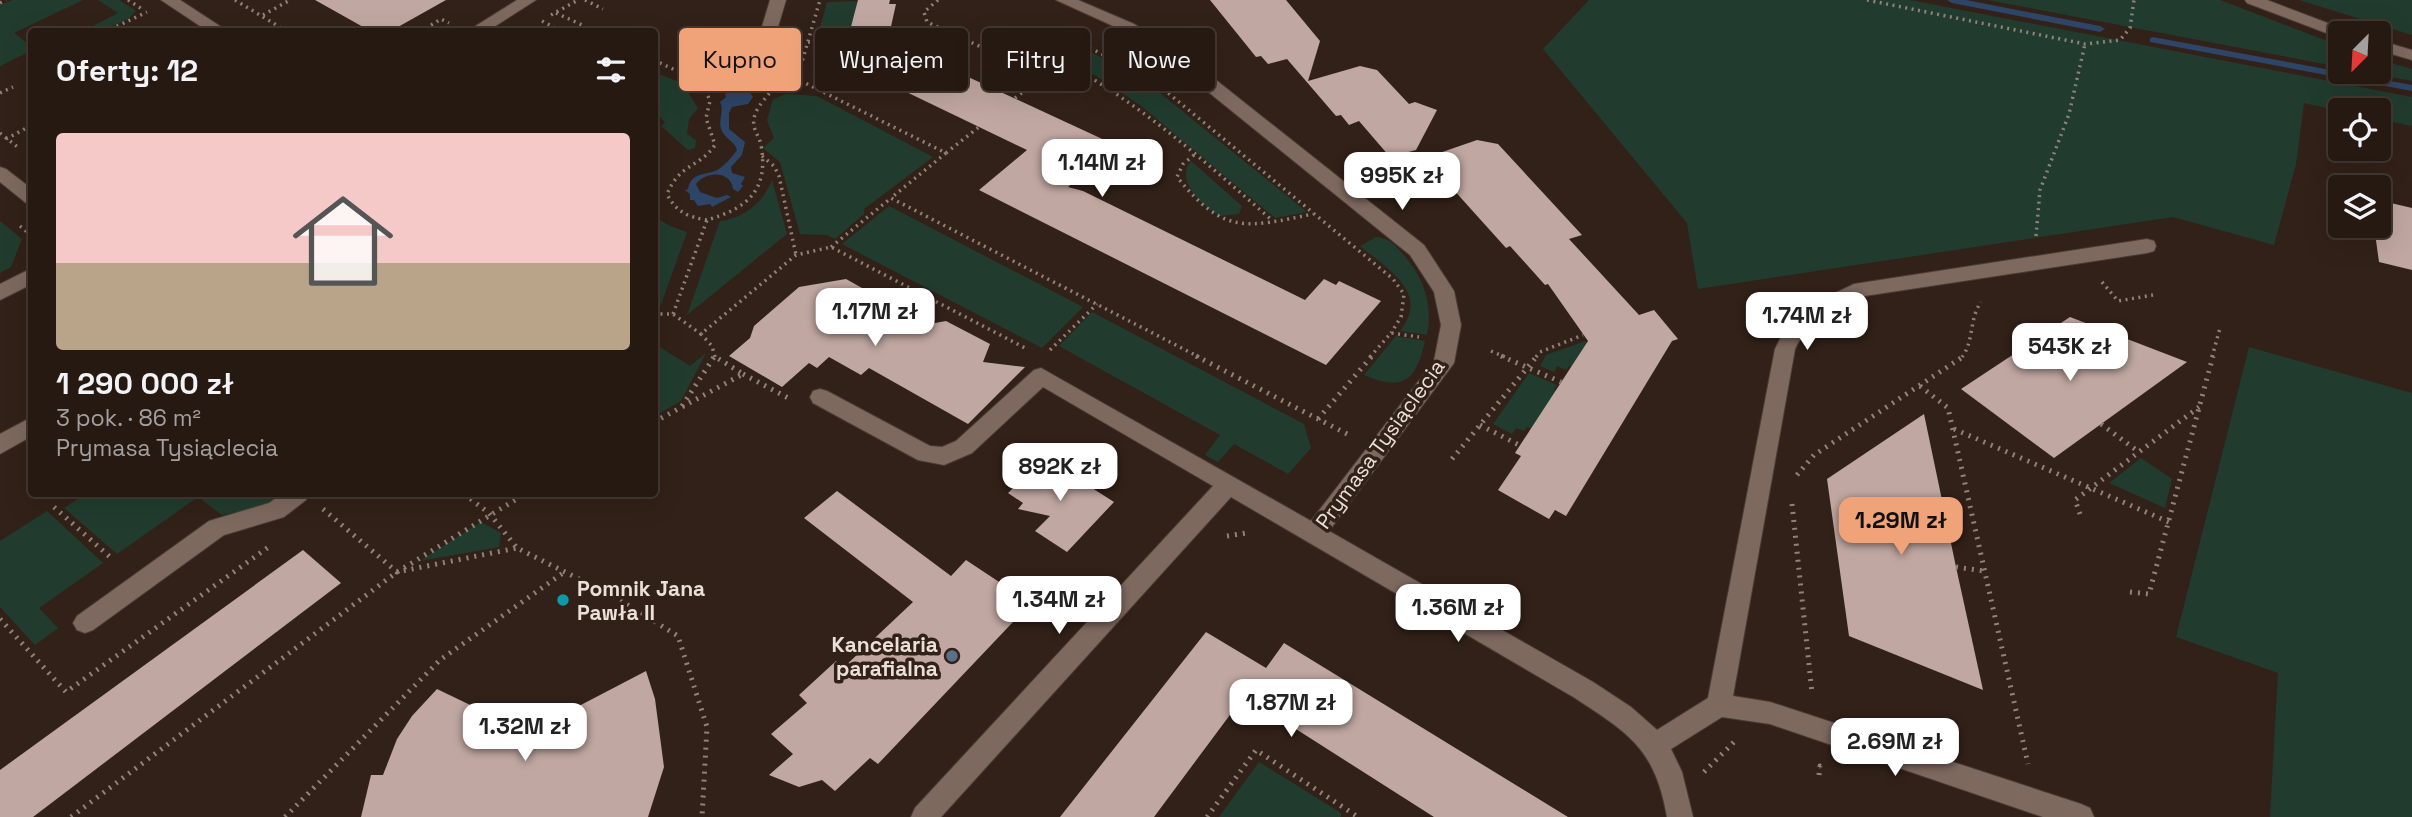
<!DOCTYPE html>
<html lang="pl">
<meta charset="utf-8">
<style>
:root{--surface:#261912;--page:#2e221b;--text:#f1f3f6;--muted:#a4a09f;--line:#423832;--accent:#f0a278}
body{margin:0;font-family:"Space Grotesk",sans-serif;background:var(--page);color:var(--text);height:100vh;display:flex;flex-direction:column;font-size:26px;white-space:nowrap}
*{box-sizing:border-box;margin:0}
p{font-size:23px;color:var(--muted)}
.icon{flex:none;width:38px;height:38px;fill:none;stroke:currentColor;stroke-width:2;stroke-linecap:round;stroke-linejoin:round}
.map{position:relative;flex:1;overflow:hidden}
.panel{position:absolute;left:28px;top:28px;width:630px;height:469px;display:flex;flex-direction:column;background:var(--surface);border-radius:7px;box-shadow:0 7px 28px #0002,0 0 0 2px var(--line)}
.panel>*{flex:none}
.guide{position:absolute;left:679px;top:28px;width:665px;height:63px;display:flex;gap:14px}
.needle{width:46px;rotate:204deg}
.fabs{position:absolute;left:2328px;top:21px;display:grid;gap:14px}
.fabs a{display:grid;place-items:center;width:63px;height:63px;border-radius:7px;background:var(--surface);box-shadow:0 7px 28px #0002,0 0 0 2px var(--line);font-size:35px}
.price{position:absolute;translate:-50% -60px;padding:0 16px;border-radius:14px;background:#fff;color:#222;font-size:23px;line-height:46px;filter:drop-shadow(0 2px 4px #0008)}
.price::after{content:'';position:absolute;left:50%;top:42px;width:21px;height:16px;margin-left:-10px;background:inherit;clip-path:polygon(0 0,100% 0,50% 100%)}
.price.current{background:var(--accent);color:#111}
ul{padding:0;list-style:none}
li{display:grid;align-content:center;gap:14px;height:371px;padding:0 28px}
li+li{border-top:2px solid var(--line)}
li span{display:grid;place-items:center;height:217px;border-radius:7px;color:#555}
li>.icon{margin-inline-start:auto}
span .icon{width:126px;height:126px;fill:#fffc;stroke-width:1}
li b{font-size:30px}
h2{display:flex;justify-content:space-between;align-items:center;height:84px;padding:0 28px;font-size:30px}
.chip{padding:0 24px;border-radius:7px;background:var(--surface);box-shadow:0 7px 28px #0002,0 0 0 2px var(--line);font-size:24px;line-height:63px}
.chip.current{background:var(--accent);color:#111}
.map>svg:first-child{display:block}
</style>
<div class="map">
<svg width="2412" height="817" viewBox="0 0 2412 817">
<rect width="100%" height="100%" fill="#322118"/>
<g fill="#213c2e">
<path d="M13 0H83L14 33 31 46V51L0 66V5Z"/>
<path d="M98 0H119L136 11 128 19 101 31 93 26 118 13Z"/>
<path d="M1589 0H1910L2412 97V126L2378 119V110L2340 111 2304 103 2296 164 2274 245 2173 217 1698 289 1687 223 1543 49Z"/>
<path d="M1988 0H2220L2340 46V67Z"/>
<path d="M2299 0H2412V35Z"/>
<path d="M862 1 855 31H819L827 2Z"/>
<path d="M1087 50 1144 80 1307 212 1275 218 1140 105 1078 64 1076 59Z"/>
<path d="M2378 59 2412 69V81L2363 72H2378Z"/>
<path d="M655 72 683 84 698 108 689 119 687 134 696 140 695 148 688 150 661 126 665 123 661 117 655 120Z"/>
<path d="M786 94 817 96 933 157 864 209V214L835 239 827 235 800 234 780 162 763 148 774 138 767 120 773 99Z"/>
<path d="M1191 161 1242 206 1239 214 1220 216C1203 207 1174 180 1191 161Z"/>
<path d="M772 180 787 234 687 315 720 221C744 218 763 203 772 180Z"/>
<path d="M889 206 1083 307 1042 348 842 244Z"/>
<path d="M654 216 670 226 687 232 658 313H654Z"/>
<path d="M0 221 22 239 11 267 0 273Z"/>
<path d="M1376 237C1389 238 1395 245 1403 254 1424 278 1433 304 1427 335L1400 331C1431 292 1386 268 1360 246Z"/>
<path d="M1092 312 1304 424 1311 448 1288 474 1234 444 1218 462 1205 455 1220 435 1059 346Z"/>
<path d="M1396 336 1425 341C1416 381 1403 392 1364 375Z"/>
<path d="M1585 341 1588 345 1576 369 1569 366 1566 370 1557 366 1554 372 1540 366 1546 355Z"/>
<path d="M655 344 690 366 706 353 681 401 655 416Z"/>
<path d="M2249 347 2412 393V817H2270L2278 673 2176 637Z"/>
<path d="M1529 373 1557 385 1554 390 1560 393 1535 430 1527 427 1524 431 1516 428 1512 434 1493 424Z"/>
<path d="M2141 458 2172 479 2165 508 2109 483Z"/>
<path d="M85 494H281L259 508 222 515 198 497 117 554 64 508Z"/>
<path d="M47 511 103 563 39 608 58 628 35 645 0 607V541Z"/>
<path d="M481 522 501 533 499 547 420 561Z"/>
<path d="M1259 762 1341 813V817H1219Z"/>
</g>
<path fill="#2d4567" d="M732 90H748L753 97 748 104 732 107 729 113V129L745 142 742 155 731 167 732 173 745 177 741 184 743 186 738 192 733 189C731 170 705 171 696 184L700 192 717 198 727 195 731 197 712 207 710 204 698 206 694 200H690V194L685 190 688 189C691 173 704 175 715 171 723 168 733 156 737 150 735 142 726 139 722 131 717 121 725 111 720 102L726 97 725 94Z"/>
<g fill="none" stroke-linecap="round" stroke-linejoin="round">
<g fill="#2d4567" fill-rule="evenodd">
<path d="M1947 0H1966L2100 26 2105 29 2100 32 1952 3Z"/>
<path d="M2153 37 2412 85V91L2150 42V38Z"/>
</g>
</g>
<g fill="#c0a7a1">
<path d="M315 0H446L389 32H372Z"/>
<path d="M858 0H890L889 4H896L888 40 1111 143 1100 153 1104 155 1068 187 1083 191 1305 300 1324 279 1336 285 1339 281 1381 301 1326 365 979 190 1027 150 842 61Z"/>
<path d="M1210 0H1286L1320 41 1308 81 1360 66 1377 70 1409 104 1415 102 1437 110 1416 150 1390 157 1359 121 1349 125 1341 115 1336 116 1287 59 1268 64 1261 56 1256 57Z"/>
<path d="M1477 140 1498 144 1582 235 1569 239 1639 315 1654 310 1678 339 1672 341 1566 516 1555 510 1549 519 1498 490 1521 456 1515 453 1588 341 1548 284 1545 285 1510 246 1506 248 1425 158Z"/>
<path d="M2378 200 2412 208V270L2379 262 2374 226H2378Z"/>
<path d="M846 279 871 293 870 300 899 316 920 317 924 325 946 321 990 344 983 362 1025 367 968 424 869 368 861 375 829 357 817 368 809 363 782 387 729 356 750 338 754 326 799 287Z"/>
<path d="M2070 317 2187 362 2054 458 1961 389Z"/>
<path d="M1924 414 1956 567 1983 690 1849 636 1827 479Z"/>
<path d="M1045 458 1114 502 1067 552 1035 531 1050 516 1018 509 1023 503 1008 493Z"/>
<path d="M837 491 951 576 966 560 1031 603 878 764 870 758 835 791 822 780 799 787 769 775 793 754 771 734 807 703 799 695 836 661 843 668 913 602 804 518Z"/>
<path d="M303 550 341 583 33 817H0V770Z"/>
<path d="M1206 632 1266 668 1284 643 1568 817H1434L1244 696 1154 817H1060Z"/>
<path d="M646 671 655 699 664 767 648 817H361L371 775H383L397 739 412 716 437 689 491 715 485 735 566 729 567 725H572L577 707Z"/>
</g>
<g fill="none" stroke-linecap="round" stroke-linejoin="round">
<defs>
<g id="minor">
<path d="M161 0H180L229 32H209Z"/>
<path d="M517 0H536L486 32H466Z"/>
<path d="M770 0H786L769 57 761 62 753 57Z"/>
<path d="M1056 0H1078L1134 24 1182 53 1424 245 1454 291 1461 325 1454 363 1329 531 1593 682 1631 707 1657 730 1708 698 1775 349 1785 329 1802 309 1854 284 2147 239 2154 241 2156 246 2154 251 2147 253 1858 297C1832 311 1808 321 1795 349L1733 696 1770 702 2081 804 2090 808 2094 817H2043L1770 724 1722 717 1671 749 1682 772 1693 817H1667C1655 749 1630 734 1575 698L1231 497 941 817H911L915 808 1213 486 1043 387 972 453 944 465 918 460 813 403 810 397 813 391 820 389 827 391 930 446 942 447 956 441 1034 370 1041 368 1311 521 1434 361 1441 325 1434 292 1410 255 1170 61 1122 30Z"/>
<path d="M2245 0H2267L2346 30 2348 33H2340V38L2334 36 2247 3Z"/>
<path d="M2378 40 2412 50V60L2378 50Z"/>
<path d="M0 167 6 169 32 189V205L26 203 0 182Z"/>
<path d="M32 268V284L0 300V284Z"/>
<path d="M32 417V436L0 454V434Z"/>
<path d="M282 494H309L306 500 284 517 224 535 93 630 85 633 77 630 73 623 77 616 209 521 269 503Z"/>
</g>
</defs>
<use href="#minor" stroke="#4b3d37" stroke-width="2"/>
<g stroke="#90827a" stroke-width="3.5" stroke-dasharray="2 4.5" stroke-linecap="butt">
<path d="M128 0 142 9"/>
<path d="M235 0 288 32"/>
<path d="M585 0 603 9"/>
<path d="M938 0 924 12 927 22 1044 76"/>
<path d="M1867 0 2085 44 2120 40 2130 28 2134 0"/>
<path d="M0 3 6 0"/>
<path d="M556 13 582 25"/>
<path d="M263 15 290 0"/>
<path d="M551 15 578 0"/>
<path d="M542 21 563 32"/>
<path d="M105 32 147 12"/>
<path d="M346 32 354 27"/>
<path d="M420 32 441 19 449 23"/>
<path d="M808 42 847 41"/>
<path d="M1085 44 1063 62C1142 104 1206 163 1273 221"/>
<path d="M1084 45 1150 78 1393 279 1404 294 1401 317 1391 333"/>
<path d="M654 60 700 82 755 84 771 91 797 79 946 153 891 198 1199 357"/>
<path d="M797 79 820 0"/>
<path d="M703 84 710 101 706 118 715 145C699 168 680 163 667 194 676 212 688 217 707 220"/>
<path d="M0 93 13 87"/>
<path d="M1015 98 1063 62"/>
<path d="M0 133 20 149"/>
<path d="M6 139 32 125"/>
<path d="M946 153 979 127"/>
<path d="M1194 155 1183 164 1177 177C1224 235 1245 228 1313 214"/>
<path d="M762 156 774 166 779 176 796 255"/>
<path d="M20 226 27 232 32 244"/>
<path d="M2036 236 2040 190 2069 114 2085 44"/>
<path d="M831 247 891 198"/>
<path d="M2102 282 2118 301 2153 295"/>
<path d="M654 314H673L701 334"/>
<path d="M673 314 707 220C748 208 769 190 761 145 759 135 752 129 754 119 755 109 765 99 771 91"/>
<path d="M1050 350 1097 304"/>
<path d="M1491 351 1505 357"/>
<path d="M715 357 712 346 701 334 796 255 831 247 1027 349"/>
<path d="M1370 357 1391 333 1419 337"/>
<path d="M1536 357 1540 352 1583 335"/>
<path d="M1962 357C1974 342 1969 319 1981 302"/>
<path d="M2212 357 2220 328"/>
</g>
<g stroke="#90827a" stroke-width="5" stroke-dasharray="2 6" stroke-linecap="butt">
<path d="M1196 356 1351 436"/>
<path d="M1501 356 1561 382"/>
<path d="M743 374 792 400"/>
<path d="M1920 386 1948 408 2028 764"/>
<path d="M682 406 714 357"/>
<path d="M1318 419 1372 356"/>
<path d="M654 422 743 374 714 356"/>
<path d="M2101 424 2139 452"/>
<path d="M1480 425 1519 445"/>
<path d="M1954 429 2169 522"/>
<path d="M1452 459 1537 356"/>
<path d="M1797 475 1814 455 1964 356"/>
<path d="M464 494 489 513 517 548 613 596 678 636 707 727 702 817"/>
<path d="M1792 504 1812 693"/>
<path d="M54 507 110 557"/>
<path d="M323 509 397 572 517 548"/>
<path d="M2080 514 2075 500 2199 407"/>
<path d="M1227 536 1246 533"/>
<path d="M1956 567 1984 571"/>
<path d="M2130 592 2149 594 2213 356"/>
<path d="M0 619 66 692 270 546"/>
<path d="M1704 772 1735 741"/>
<path d="M1819 775 1820 766 1823 767"/>
<path d="M71 817 397 572 525 494"/>
<path d="M285 817 440 660 563 573"/>
<path d="M1207 817 1256 750 1358 817"/>
</g>
<use href="#minor" fill="#7e695f" fill-rule="evenodd"/>
</g>
<circle fill="#0f9aa8" stroke="#322118" stroke-width="2.5" cx="563" cy="600" r="7"/>
<circle fill="#5c6f8a" stroke="#322118" stroke-width="2.5" cx="952" cy="656" r="7"/>
<g text-anchor="middle" dominant-baseline="central" stroke-width="7" stroke-linejoin="round" paint-order="stroke">
<g font-size="21" fill="#ebdfd9" stroke="#322118">
<text transform="translate(1380 444) rotate(-54)">Prymasa Tysiąclecia</text>
</g>
<g font-size="21" font-weight="bold" fill="#ebdfd9" stroke="#322118" text-anchor="start">
<text x="577" y="588">Pomnik Jana<tspan x="577" dy="24">Pawła II</tspan></text>
<text x="938" y="644" text-anchor="end">Kancelaria<tspan x="938" dy="24">parafialna</tspan></text>
</g>
</g>
</svg>
<div class="fabs">
<a><svg class="needle" viewBox="-14 -14 28 28"><path d="M0-13l5 13h-10z" fill="#e53935"/><path d="M0 13l5-13h-10z" fill="#a4a09f"/></svg></a>
<a><svg class="icon" aria-label="locate" viewBox="0 0 24 24"><circle cx="12" cy="12" r="6"/><path d="M12 2v4M12 18v4M2 12h4M18 12h4"/></svg></a>
<a><svg class="icon" aria-label="layers" viewBox="0 0 24 24"><path d="M12 4l9 5-9 5-9-5zM3 14l9 5 9-5"/></svg></a>
</div>
<b class="price" style="left:1102px;top:199px">1.14M zł</b>
<b class="price" style="left:1402px;top:212px">995K zł</b>
<b class="price" style="left:875px;top:348px">1.17M zł</b>
<b class="price" style="left:1807px;top:352px">1.74M zł</b>
<b class="price" style="left:2070px;top:383px">543K zł</b>
<b class="price" style="left:1060px;top:503px">892K zł</b>
<b class="price current" style="left:1901px;top:557px">1.29M zł</b>
<b class="price" style="left:1059px;top:636px">1.34M zł</b>
<b class="price" style="left:1458px;top:644px">1.36M zł</b>
<b class="price" style="left:1291px;top:739px">1.87M zł</b>
<b class="price" style="left:525px;top:763px">1.32M zł</b>
<b class="price" style="left:1895px;top:778px">2.69M zł</b>
<div class="guide">
<a class="chip current">Kupno</a>
<a class="chip">Wynajem</a>
<a class="chip">Filtry</a>
<a class="chip">Nowe</a>
</div>
<section class="panel">
<h2>Oferty: 12<svg class="icon" aria-label="filters" viewBox="0 0 24 24"><path d="M4 7h16M4 17h16"/><circle cx="9" cy="7" r="2"/><circle cx="15" cy="17" r="2"/></svg></h2>
<ul>
<li><span style="background:linear-gradient(#f6c9c9 60%,#b9a48a 0)"><svg class="icon" aria-label="home" viewBox="0 0 24 24"><path d="M3 11l9-7 9 7M6 9v11h12V9"/></svg></span><div><b>1 290 000 zł</b><p>3 pok. · 86 m²</p><p>Prymasa Tysiąclecia</p></div></li>
</ul>
</section>
</div>
